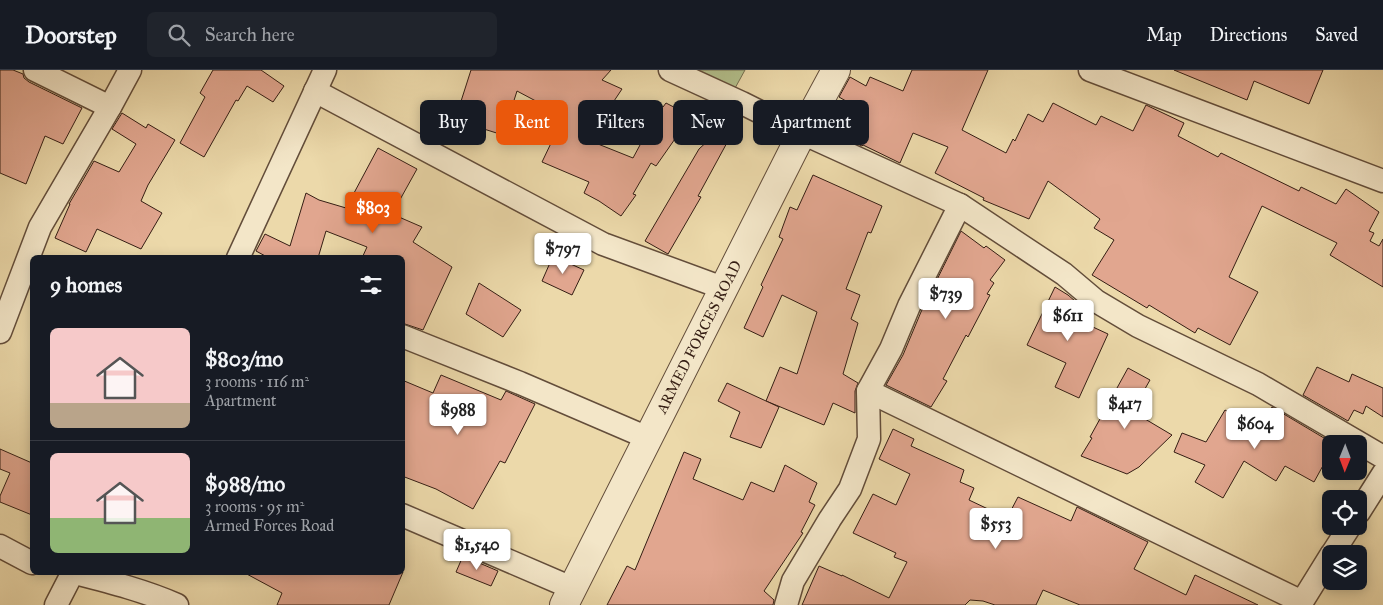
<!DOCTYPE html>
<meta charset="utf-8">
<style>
:root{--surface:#171b24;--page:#20242c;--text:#f1f3f6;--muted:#9ea1a6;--line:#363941;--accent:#ea580c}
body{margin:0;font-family:"IM FELL Great Primer",serif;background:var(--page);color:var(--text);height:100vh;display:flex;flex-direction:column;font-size:19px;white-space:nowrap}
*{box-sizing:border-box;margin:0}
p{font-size:16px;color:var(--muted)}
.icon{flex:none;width:28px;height:28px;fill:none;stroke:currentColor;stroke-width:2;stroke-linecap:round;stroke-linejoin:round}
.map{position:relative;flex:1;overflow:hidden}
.drawer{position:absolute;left:30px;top:185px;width:375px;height:320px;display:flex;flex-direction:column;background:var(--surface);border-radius:8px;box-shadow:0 2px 12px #0003}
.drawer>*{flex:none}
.guide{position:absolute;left:420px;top:30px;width:475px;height:45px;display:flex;gap:10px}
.needle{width:32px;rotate:181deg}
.buttons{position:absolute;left:1322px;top:365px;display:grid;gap:10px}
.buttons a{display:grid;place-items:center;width:45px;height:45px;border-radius:8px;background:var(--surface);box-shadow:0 2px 12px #0003;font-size:25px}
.price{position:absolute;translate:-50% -42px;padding:0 11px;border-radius:5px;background:#fff;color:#222;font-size:16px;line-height:32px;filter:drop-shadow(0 1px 2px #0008)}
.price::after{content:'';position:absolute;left:50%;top:30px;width:15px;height:11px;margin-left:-8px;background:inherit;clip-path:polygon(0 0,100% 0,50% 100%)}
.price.selected{background:var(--accent);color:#fff}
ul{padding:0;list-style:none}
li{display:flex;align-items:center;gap:15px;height:125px;padding:0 20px}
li+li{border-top:1px solid var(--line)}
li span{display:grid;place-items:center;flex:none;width:140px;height:100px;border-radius:8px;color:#555}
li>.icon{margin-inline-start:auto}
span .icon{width:60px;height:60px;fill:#fffc;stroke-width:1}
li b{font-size:21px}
h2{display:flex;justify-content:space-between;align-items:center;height:60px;padding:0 20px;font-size:21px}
.tag{padding:0 18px;border-radius:8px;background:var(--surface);box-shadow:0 2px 12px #0003;font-size:18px;line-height:45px}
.tag.selected{background:var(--accent);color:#fff}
header{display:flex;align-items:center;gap:30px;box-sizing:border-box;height:70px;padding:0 25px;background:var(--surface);border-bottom:1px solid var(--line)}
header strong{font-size:24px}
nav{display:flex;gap:28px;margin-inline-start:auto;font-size:18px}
.search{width:350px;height:45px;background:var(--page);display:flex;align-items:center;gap:12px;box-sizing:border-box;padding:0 18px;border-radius:8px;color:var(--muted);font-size:19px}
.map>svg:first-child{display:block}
</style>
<header>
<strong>Doorstep</strong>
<div class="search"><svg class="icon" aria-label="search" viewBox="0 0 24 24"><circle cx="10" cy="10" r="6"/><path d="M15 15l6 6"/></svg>Search here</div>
<nav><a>Map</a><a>Directions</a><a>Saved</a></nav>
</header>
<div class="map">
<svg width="1383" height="535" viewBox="0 0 1383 535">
<rect width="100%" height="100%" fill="#ecd9aa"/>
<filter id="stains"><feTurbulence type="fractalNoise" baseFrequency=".004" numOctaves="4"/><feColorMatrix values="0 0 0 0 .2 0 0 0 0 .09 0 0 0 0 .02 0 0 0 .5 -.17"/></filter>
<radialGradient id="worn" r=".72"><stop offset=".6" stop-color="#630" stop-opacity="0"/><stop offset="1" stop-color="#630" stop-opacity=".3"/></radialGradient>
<path fill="#b3c08c" stroke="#746f50" d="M696 0H745L734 20Z"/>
<g fill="#e1a68f" stroke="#351e14">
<path d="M0 0H13L23 4 24 8 29 12 82 38 63 74 45 66 26 114 0 103Z"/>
<path d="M213 0H261L284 16 273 32 247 16 238 31 236 30 204 87 180 73 205 27 200 23Z"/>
<path d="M471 0H611L602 10 622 19 588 70 633 88 661 36 663 37 666 33 689 45 677 66 656 96 651 93 633 124 636 125 621 146 599 131 584 123 589 112 542 92 564 46 517 21 503 65 455 50Z"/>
<path d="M912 0H988L962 60 1006 83 1013 69 1015 71 1028 44 1043 52 1053 33 1096 55 1101 46 1133 61 1146 35 1184 53 1178 66 1218 87 1221 83 1299 121 1301 117 1336 134 1346 119 1379 142 1369 161 1374 163 1370 171 1379 176 1383 169V217L1330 185 1337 173 1262 136 1229 207 1258 222 1230 275 1198 258 1195 263 1149 235 1147 238 1092 205 1114 170 1094 158 1100 149 1048 111 1029 149 983 130 984 128 935 103 948 77 913 63 900 93 863 75 862 76 842 67 858 38 839 27 850 7 866 16 870 7 903 21Z"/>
<path d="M1174 0H1323L1309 34 1254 11 1247 30Z"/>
<path d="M122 43 146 58 148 54 175 70 148 115 141 131 162 143 141 179 97 159 86 182 55 168 70 134H69L94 91 119 102 136 74 112 59Z"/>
<path d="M736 45 741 47 698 126 701 127 668 184 645 171 699 79Z"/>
<path d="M378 78 417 99 392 144 422 157 413 172 452 197 423 260 402 253V188H362L367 177 326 161 318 188H269L256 181 265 164 290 176 306 123 319 130 346 138Z"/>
<path d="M813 105 882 136 871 163 868 162 846 219 860 225 851 249 858 253 843 304 858 313 855 321V343L833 333 824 355 766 331 780 297 797 304 817 242 782 225 763 267 744 258 763 217 761 215 783 169 779 167 790 137 797 140Z"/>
<path d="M961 161 984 178 986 176 1005 190 990 210 994 213 987 224 990 225 968 267 966 265 943 309 947 311 931 337 886 315 903 285 921 242Z"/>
<path d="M553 186 584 200 572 225 542 211Z"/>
<path d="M479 213 521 240 503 267 466 244Z"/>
<path d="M1055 217 1068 225 1075 231 1067 245 1108 264 1079 328 1055 317 1066 293 1027 275Z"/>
<path d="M1317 297 1349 312 1352 304 1383 318V347L1366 336 1363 344 1354 340 1348 351 1303 325Z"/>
<path d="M1128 298 1150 310 1134 338 1137 339 1135 343 1172 365 1139 397 1127 404 1081 386 1092 368 1090 367Z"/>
<path d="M441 305 501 330 506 321 535 334 505 393 500 391 473 439 436 419 402 406V310L433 323Z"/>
<path d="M727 313 779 337 761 378 730 367 740 342 718 331Z"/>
<path d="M1272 337 1334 374H1331V381L1314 412 1285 396 1276 411 1244 391 1223 428 1195 412 1205 395 1174 382 1182 363 1206 372 1225 340 1259 359Z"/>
<path d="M893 359 914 369 911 376 964 400 960 412 974 418 969 430 1007 448 1018 427 1071 451 1077 437 1148 472 1134 499 1186 525 1195 505 1258 535H1080L1043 520 1036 535H995L983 531 970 530 965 535H802L819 496 842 506V505L889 528 907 492 894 487 896 483 853 463 873 424 896 435 910 404 879 389Z"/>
<path d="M0 379 32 393V445L0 432V426L10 403 0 399Z"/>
<path d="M684 382 701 389 693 409 743 430 751 412 774 422 785 395 817 413 809 432 815 435 801 462 803 463 764 521 774 530 773 535H607L627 496 635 500Z"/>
<path d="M463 486 498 501 491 516 456 502Z"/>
<path d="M243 502H403L389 535H277L282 523Z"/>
</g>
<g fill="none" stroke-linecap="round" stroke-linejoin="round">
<defs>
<g id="minor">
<path d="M35 0 110 37"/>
<path d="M670 0 742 33 802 63 960 135 1064 204 1096 231 1138 256 1258 314 1383 387"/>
<path d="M1090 0 1383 111"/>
<path d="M315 21 603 174 723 218"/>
<path d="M238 188 325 0"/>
<path d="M0 262 40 157 110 37 130 0"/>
<path d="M402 266 520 313 648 368"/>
<path d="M868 321 1302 532"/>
<path d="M1359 442 1383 404"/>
<path d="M402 445 572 518"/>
<path d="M0 476 32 493"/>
<path d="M1332 484 1350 456"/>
<path d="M71 502C106 511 143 520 177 535"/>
<path d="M56 535 73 502"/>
<path d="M786 535 793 511 830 449 850 419 869 369 868 321 891 279 909 236 960 135"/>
<path d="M1300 535 1331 485"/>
</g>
<path id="tertiary" d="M564 535 802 63 836 0"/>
</defs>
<use href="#minor" stroke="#634d3a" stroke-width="25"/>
<use href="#tertiary" stroke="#634d3a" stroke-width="30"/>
<use href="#minor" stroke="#f3e6c8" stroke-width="22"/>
<use href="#tertiary" stroke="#f3e6c8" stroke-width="28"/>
</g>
<g text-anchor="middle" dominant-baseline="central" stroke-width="4.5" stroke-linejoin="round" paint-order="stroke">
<g font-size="15" fill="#351e14" stroke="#f3e6c8">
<text transform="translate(699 267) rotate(-63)">ARMED FORCES ROAD</text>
</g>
</g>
<rect width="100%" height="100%" filter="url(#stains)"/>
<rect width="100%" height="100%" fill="url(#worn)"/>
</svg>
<div class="buttons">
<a><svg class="needle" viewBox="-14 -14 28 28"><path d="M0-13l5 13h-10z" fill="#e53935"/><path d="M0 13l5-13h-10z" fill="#9ea1a6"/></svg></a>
<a><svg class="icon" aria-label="locate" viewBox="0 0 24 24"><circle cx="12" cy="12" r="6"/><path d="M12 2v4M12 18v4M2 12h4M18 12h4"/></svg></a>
<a><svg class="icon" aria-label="layers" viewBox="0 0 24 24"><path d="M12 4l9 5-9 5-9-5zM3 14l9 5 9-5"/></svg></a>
</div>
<b class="price selected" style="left:373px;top:164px">$803</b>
<b class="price" style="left:563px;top:205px">$797</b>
<b class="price" style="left:946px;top:250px">$739</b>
<b class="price" style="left:1068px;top:272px">$611</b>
<b class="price" style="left:1125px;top:360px">$417</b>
<b class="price" style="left:458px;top:366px">$988</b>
<b class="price" style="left:1255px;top:380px">$604</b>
<b class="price" style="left:996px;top:480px">$553</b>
<b class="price" style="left:477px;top:501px">$1,540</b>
<div class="guide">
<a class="tag">Buy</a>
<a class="tag selected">Rent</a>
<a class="tag">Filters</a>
<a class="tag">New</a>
<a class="tag">Apartment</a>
</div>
<section class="drawer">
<h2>9 homes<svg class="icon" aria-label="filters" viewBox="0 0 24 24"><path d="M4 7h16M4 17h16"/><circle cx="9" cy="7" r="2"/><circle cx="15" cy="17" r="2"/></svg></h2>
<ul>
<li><span style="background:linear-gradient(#f6c9c9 75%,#b9a48a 0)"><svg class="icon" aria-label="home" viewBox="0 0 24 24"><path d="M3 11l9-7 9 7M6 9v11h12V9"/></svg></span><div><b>$803/mo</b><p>3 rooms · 116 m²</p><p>Apartment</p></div></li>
<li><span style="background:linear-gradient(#f6c9c9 65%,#8fb573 0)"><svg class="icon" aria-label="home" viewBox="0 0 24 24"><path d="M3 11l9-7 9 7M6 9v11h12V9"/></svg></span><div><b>$988/mo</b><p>3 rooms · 95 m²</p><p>Armed Forces Road</p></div></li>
</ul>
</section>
</div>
